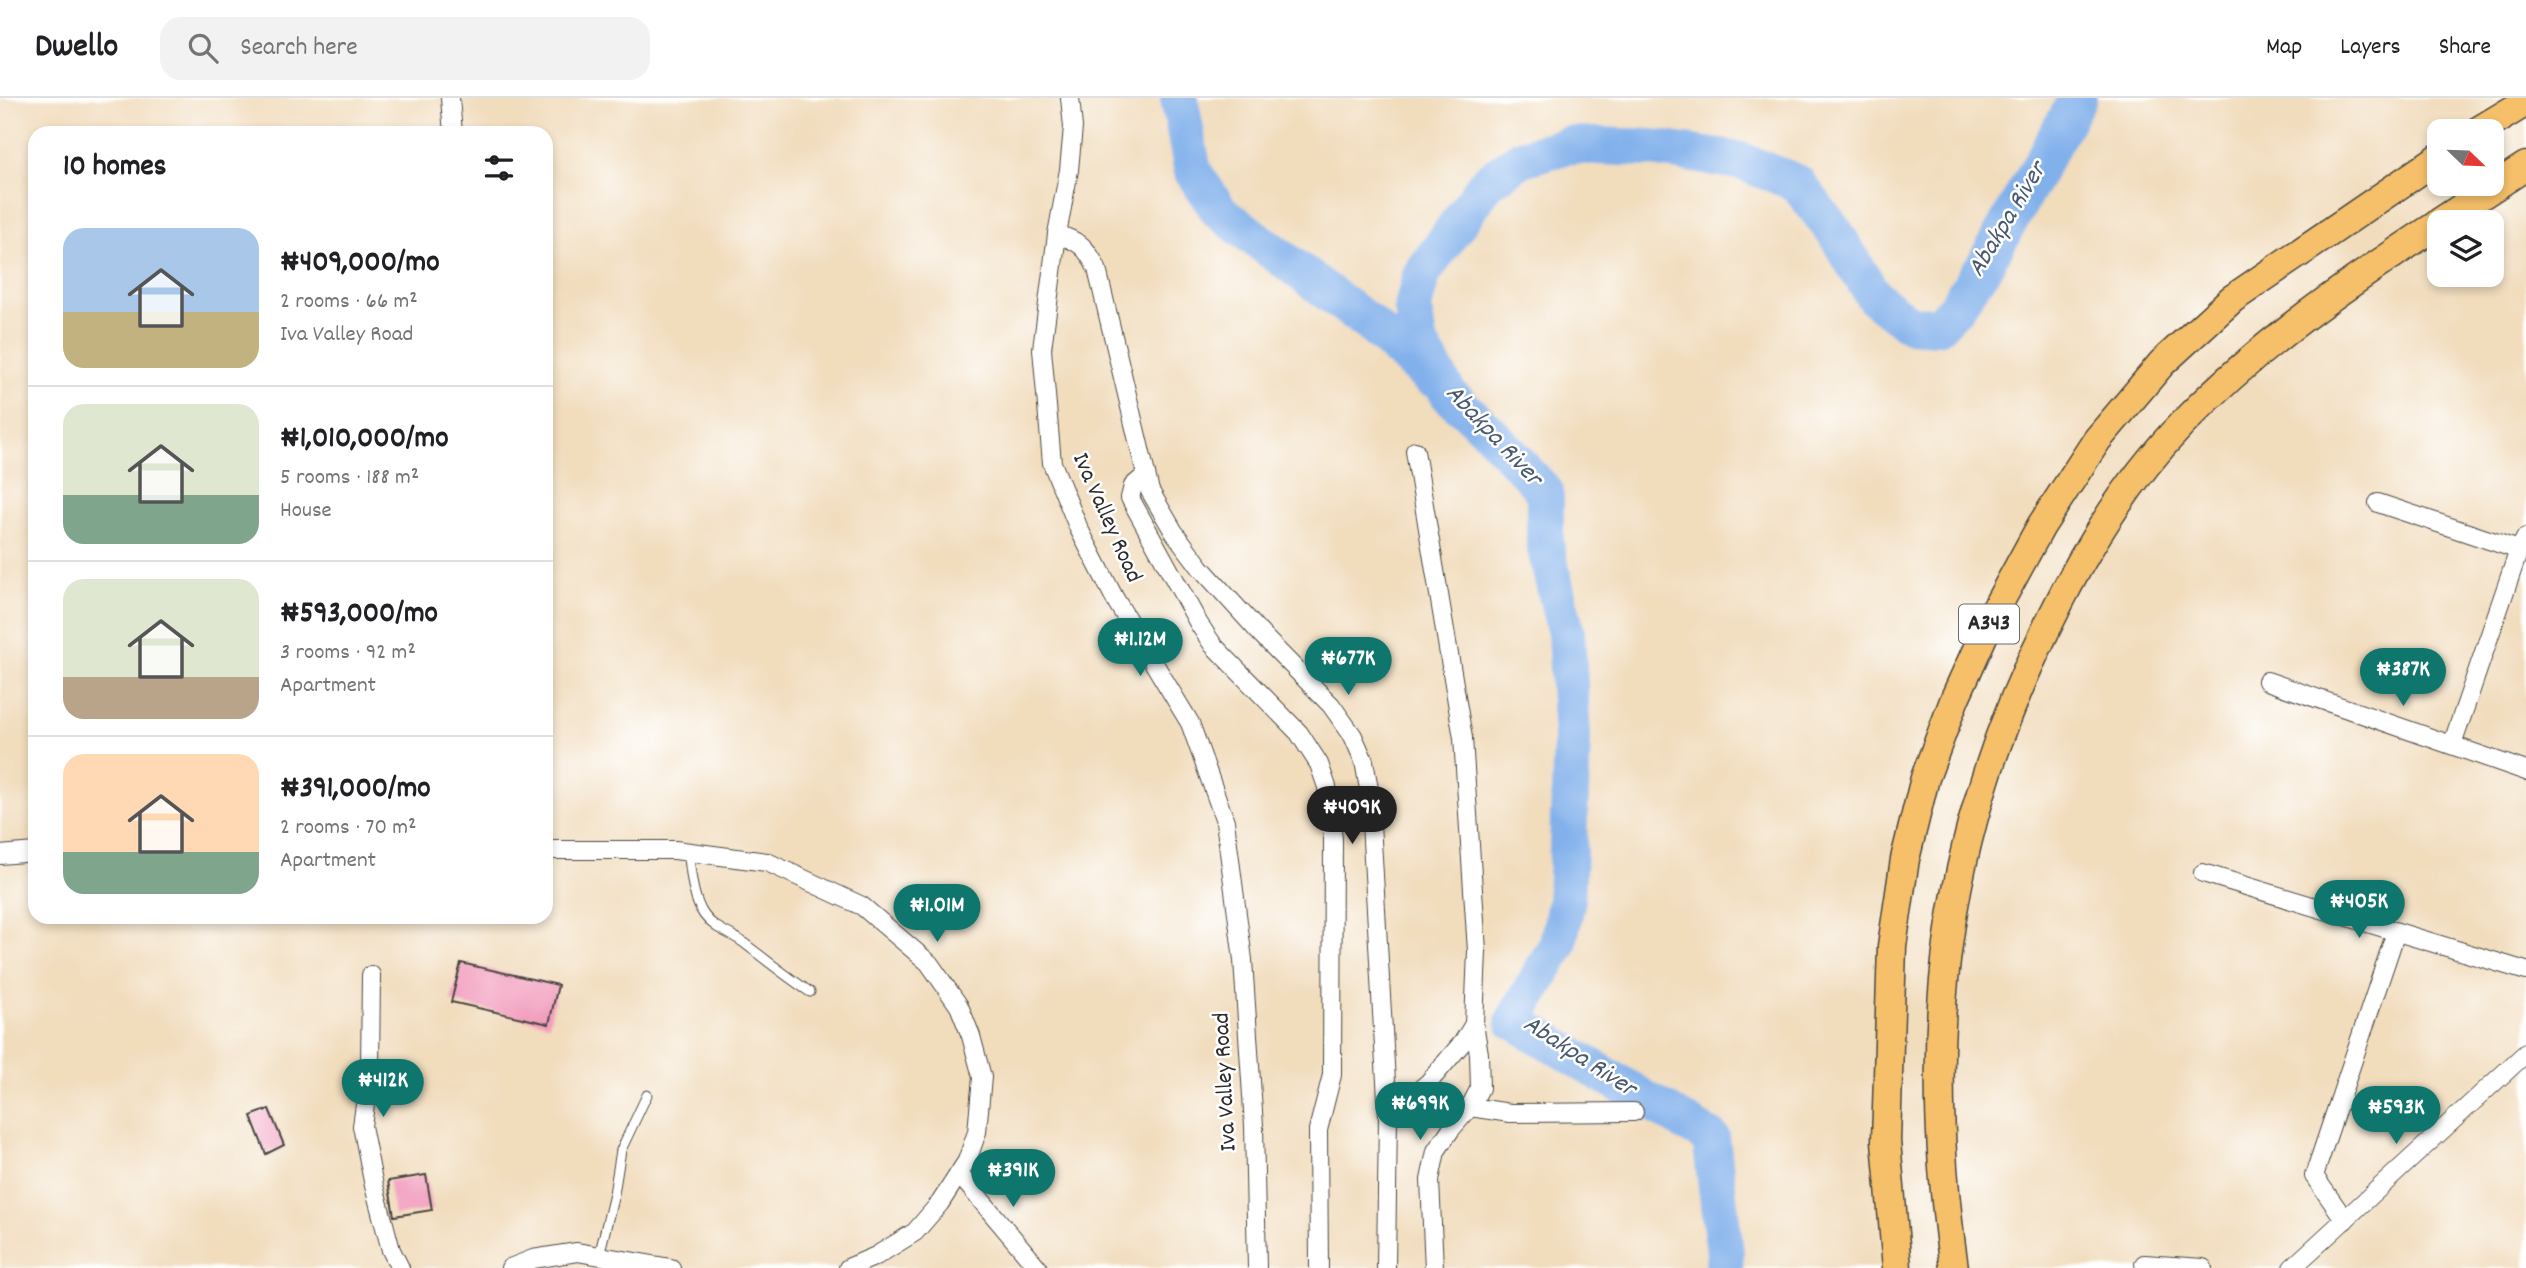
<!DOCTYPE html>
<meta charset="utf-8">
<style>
:root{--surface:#fff;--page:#f2f2f2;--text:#202124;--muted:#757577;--line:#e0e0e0;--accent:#0f766e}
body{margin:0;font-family:Dekko,sans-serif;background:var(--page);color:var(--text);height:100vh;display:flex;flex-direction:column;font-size:26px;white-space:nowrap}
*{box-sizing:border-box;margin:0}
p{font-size:23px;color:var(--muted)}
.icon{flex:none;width:38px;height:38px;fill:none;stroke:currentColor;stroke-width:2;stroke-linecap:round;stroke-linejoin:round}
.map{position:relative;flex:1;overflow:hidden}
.sheet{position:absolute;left:28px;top:28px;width:525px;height:798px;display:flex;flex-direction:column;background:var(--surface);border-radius:21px;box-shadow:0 4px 10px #0003}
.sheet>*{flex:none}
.needle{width:46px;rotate:113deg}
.buttons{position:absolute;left:2427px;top:21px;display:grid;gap:14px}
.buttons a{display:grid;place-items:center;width:77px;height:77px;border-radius:14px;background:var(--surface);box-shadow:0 4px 10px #0003;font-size:35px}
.price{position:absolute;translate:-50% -60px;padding:0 16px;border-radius:24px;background:var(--accent);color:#fff;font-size:23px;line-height:46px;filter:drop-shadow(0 2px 4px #0008)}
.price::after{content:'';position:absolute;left:50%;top:42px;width:21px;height:16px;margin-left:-10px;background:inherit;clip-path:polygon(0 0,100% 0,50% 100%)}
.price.on{background:#222;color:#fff}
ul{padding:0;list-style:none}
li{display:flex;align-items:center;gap:21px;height:175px;padding:0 35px}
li+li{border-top:2px solid var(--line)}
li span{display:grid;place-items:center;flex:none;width:196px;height:140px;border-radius:21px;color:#555}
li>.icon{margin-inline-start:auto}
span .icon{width:84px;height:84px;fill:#fffc;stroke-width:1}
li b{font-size:30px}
h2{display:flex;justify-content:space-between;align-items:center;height:84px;padding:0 35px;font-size:30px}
header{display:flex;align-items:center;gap:42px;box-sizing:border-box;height:98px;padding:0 35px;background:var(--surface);border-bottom:2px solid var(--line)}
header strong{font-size:33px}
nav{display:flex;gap:38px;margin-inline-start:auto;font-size:24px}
.search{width:490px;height:63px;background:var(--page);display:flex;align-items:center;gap:18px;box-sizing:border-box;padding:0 24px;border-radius:21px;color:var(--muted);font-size:26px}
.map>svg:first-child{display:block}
</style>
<header>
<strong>Dwello</strong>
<div class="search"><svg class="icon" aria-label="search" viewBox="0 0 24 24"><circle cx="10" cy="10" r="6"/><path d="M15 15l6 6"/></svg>Search here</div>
<nav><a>Map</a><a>Layers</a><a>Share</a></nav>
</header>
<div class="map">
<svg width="2526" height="1170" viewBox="0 0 2526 1170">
<rect width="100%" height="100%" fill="#fff"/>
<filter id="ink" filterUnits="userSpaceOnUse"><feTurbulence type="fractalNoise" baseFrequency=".0143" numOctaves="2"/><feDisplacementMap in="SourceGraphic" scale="14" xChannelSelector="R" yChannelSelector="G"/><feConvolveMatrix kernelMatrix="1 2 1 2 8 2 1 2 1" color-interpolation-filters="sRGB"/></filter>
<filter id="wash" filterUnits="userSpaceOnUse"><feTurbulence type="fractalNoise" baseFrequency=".00686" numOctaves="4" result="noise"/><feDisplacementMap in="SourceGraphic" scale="28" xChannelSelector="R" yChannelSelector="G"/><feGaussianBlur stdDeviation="1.57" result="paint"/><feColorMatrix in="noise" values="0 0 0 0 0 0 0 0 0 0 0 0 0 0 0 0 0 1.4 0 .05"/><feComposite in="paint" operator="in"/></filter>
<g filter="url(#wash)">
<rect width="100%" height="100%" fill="#f1dcbc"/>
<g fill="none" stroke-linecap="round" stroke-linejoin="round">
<g stroke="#81b0eb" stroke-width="38">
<path d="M1179 0 1193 74 1220 114 1370 226 1429 279"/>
<path d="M1724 1170 1725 1155 1711 1040 1514 923 1558 846 1566 805 1572 639 1566 535 1545 447V394L1490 334 1449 297 1418 243 1413 210 1421 177 1487 84 1522 60 1569 47 1651 50 1741 63 1797 85 1836 136 1874 199 1909 226 1938 228 1956 209 1984 168 2078 0"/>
</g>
</g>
<g id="blocks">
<g fill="#f29ebe">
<path d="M461 865 558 887 549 926 451 904Z"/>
<path d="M269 1011 284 1047 266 1056 251 1018Z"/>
<path d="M426 1077 432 1112 394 1118 388 1083Z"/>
</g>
</g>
</g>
<g filter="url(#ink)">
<use href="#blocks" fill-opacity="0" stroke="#494641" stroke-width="2"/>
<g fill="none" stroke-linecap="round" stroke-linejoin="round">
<defs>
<g id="service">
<path d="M688 753C691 773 692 800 704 817 714 831 731 835 744 845 766 862 787 879 810 894"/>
<path d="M599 1158 614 1096 621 1052 647 997"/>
</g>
<g id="minor">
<path d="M450 0 453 35"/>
<path d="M1070 0 1073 29 1069 72 1057 136 1042 251 1052 365 1079 431 1115 501 1190 625 1225 723 1243 862 1254 1028 1257 1170"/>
<path d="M1057 136C1080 144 1086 148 1097 171L1150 393 1174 434 1201 470 1261 536 1331 607 1353 638 1364 663 1369 691 1388 1018 1386 1170"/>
<path d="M1146 377 1133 388 1130 400 1199 526 1213 547 1299 635 1319 666 1327 689 1333 741 1332 977 1318 1032 1319 1170"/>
<path d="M2378 405 2519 452"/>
<path d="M2267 583 2526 673"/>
<path d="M2452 647 2519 452 2526 439"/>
<path d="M546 752H675L767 764 862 808 929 865 959 908 971 938 982 979 977 1034 967 1063 940 1105 915 1134 876 1158 848 1170"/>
<path d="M0 757 35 754"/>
<path d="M2203 775 2526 873"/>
<path d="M371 877 370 972 362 1028 374 1088 391 1152 400 1170"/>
<path d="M1470 1009 1510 1015 1634 1014"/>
<path d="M1388 1018 1428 985 1463 944 1474 926 1477 853 1463 640 1415 353"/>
<path d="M959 1076 1038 1170"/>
<path d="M2345 1122 2314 1078 2396 834"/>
<path d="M2144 1166 2203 1170"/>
<path d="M510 1170 533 1161 577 1154 671 1170"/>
<path d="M1434 1170 1430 1082 1436 1053 1451 1031 1470 1009 1480 990 1479 956 1474 926"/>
<path d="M2292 1170 2526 955"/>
</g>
<g id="trunk">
<path d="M2478 33 2526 4"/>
<path d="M2440 124 2526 68"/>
<path d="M1897 1170 1886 1043 1892 848 1905 761 1925 680 1955 600 1993 516 2041 428 2097 342 2162 265 2232 201 2440 59"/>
<path d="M1954 1170C1920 933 1943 736 2051 521 2085 451 2128 382 2182 326 2259 246 2347 186 2440 125"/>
</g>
</defs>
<use href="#service" stroke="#494641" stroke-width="11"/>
<use href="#minor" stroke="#494641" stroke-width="20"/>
<use href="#trunk" stroke="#494641" stroke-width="31"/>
<use href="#service" stroke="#fff" stroke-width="9"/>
<use href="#minor" stroke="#fff" stroke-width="18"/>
<use href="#trunk" stroke="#f6c06b" stroke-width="28"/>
</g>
</g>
<g text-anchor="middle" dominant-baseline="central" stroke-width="5" stroke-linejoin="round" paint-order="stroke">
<rect fill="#fff" stroke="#6b6b6b" stroke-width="2" x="1959" y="506.5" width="60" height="39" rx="5"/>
<g font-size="23" font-weight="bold" fill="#2b2b2b">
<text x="1989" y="526">A343</text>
</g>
<g font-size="24" fill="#2b2b2b" stroke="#fff">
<text transform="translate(1106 420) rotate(66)">Iva Valley Road</text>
<text transform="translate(1226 984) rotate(-93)">Iva Valley Road</text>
</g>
<g font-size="26" font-style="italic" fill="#495a6e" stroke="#fff">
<text transform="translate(2008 122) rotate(-59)">Abakpa River</text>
<text transform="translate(1493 338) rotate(47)">Abakpa River</text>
<text transform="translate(1579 959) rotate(33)">Abakpa River</text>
</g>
</g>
</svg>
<div class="buttons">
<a><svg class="needle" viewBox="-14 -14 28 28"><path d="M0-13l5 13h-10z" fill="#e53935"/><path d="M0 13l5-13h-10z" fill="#757577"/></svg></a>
<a><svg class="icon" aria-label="layers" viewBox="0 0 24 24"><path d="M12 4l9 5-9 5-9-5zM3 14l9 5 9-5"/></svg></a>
</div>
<b class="price" style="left:1140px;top:580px">₦1.12M</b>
<b class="price" style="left:1348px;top:599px">₦677K</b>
<b class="price" style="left:2403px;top:610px">₦387K</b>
<b class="price on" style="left:1352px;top:748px">₦409K</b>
<b class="price" style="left:2359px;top:842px">₦405K</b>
<b class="price" style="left:937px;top:846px">₦1.01M</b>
<b class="price" style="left:383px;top:1021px">₦412K</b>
<b class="price" style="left:1420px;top:1044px">₦699K</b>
<b class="price" style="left:2396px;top:1048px">₦593K</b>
<b class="price" style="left:1013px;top:1111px">₦391K</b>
<section class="sheet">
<h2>10 homes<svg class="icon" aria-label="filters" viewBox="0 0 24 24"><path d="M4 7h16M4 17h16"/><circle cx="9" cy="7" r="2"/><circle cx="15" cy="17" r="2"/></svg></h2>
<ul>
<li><span style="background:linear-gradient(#a9c7e8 60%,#c2b280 0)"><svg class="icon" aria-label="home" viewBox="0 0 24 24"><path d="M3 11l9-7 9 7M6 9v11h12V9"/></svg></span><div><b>₦409,000/mo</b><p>2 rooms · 66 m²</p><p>Iva Valley Road</p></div></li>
<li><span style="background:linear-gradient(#dfe7d0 65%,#7fa58c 0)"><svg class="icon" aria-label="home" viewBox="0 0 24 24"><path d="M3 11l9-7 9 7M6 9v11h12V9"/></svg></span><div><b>₦1,010,000/mo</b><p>5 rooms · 188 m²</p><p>House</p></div></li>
<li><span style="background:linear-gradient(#dfe7d0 70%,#b9a48a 0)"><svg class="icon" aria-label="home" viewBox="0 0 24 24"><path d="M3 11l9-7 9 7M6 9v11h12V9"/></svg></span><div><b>₦593,000/mo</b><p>3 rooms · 92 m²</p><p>Apartment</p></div></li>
<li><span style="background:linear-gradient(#ffd9b3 70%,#7fa58c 0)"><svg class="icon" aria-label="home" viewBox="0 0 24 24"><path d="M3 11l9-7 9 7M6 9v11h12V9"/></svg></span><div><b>₦391,000/mo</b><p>2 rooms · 70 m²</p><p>Apartment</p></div></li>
</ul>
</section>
</div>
